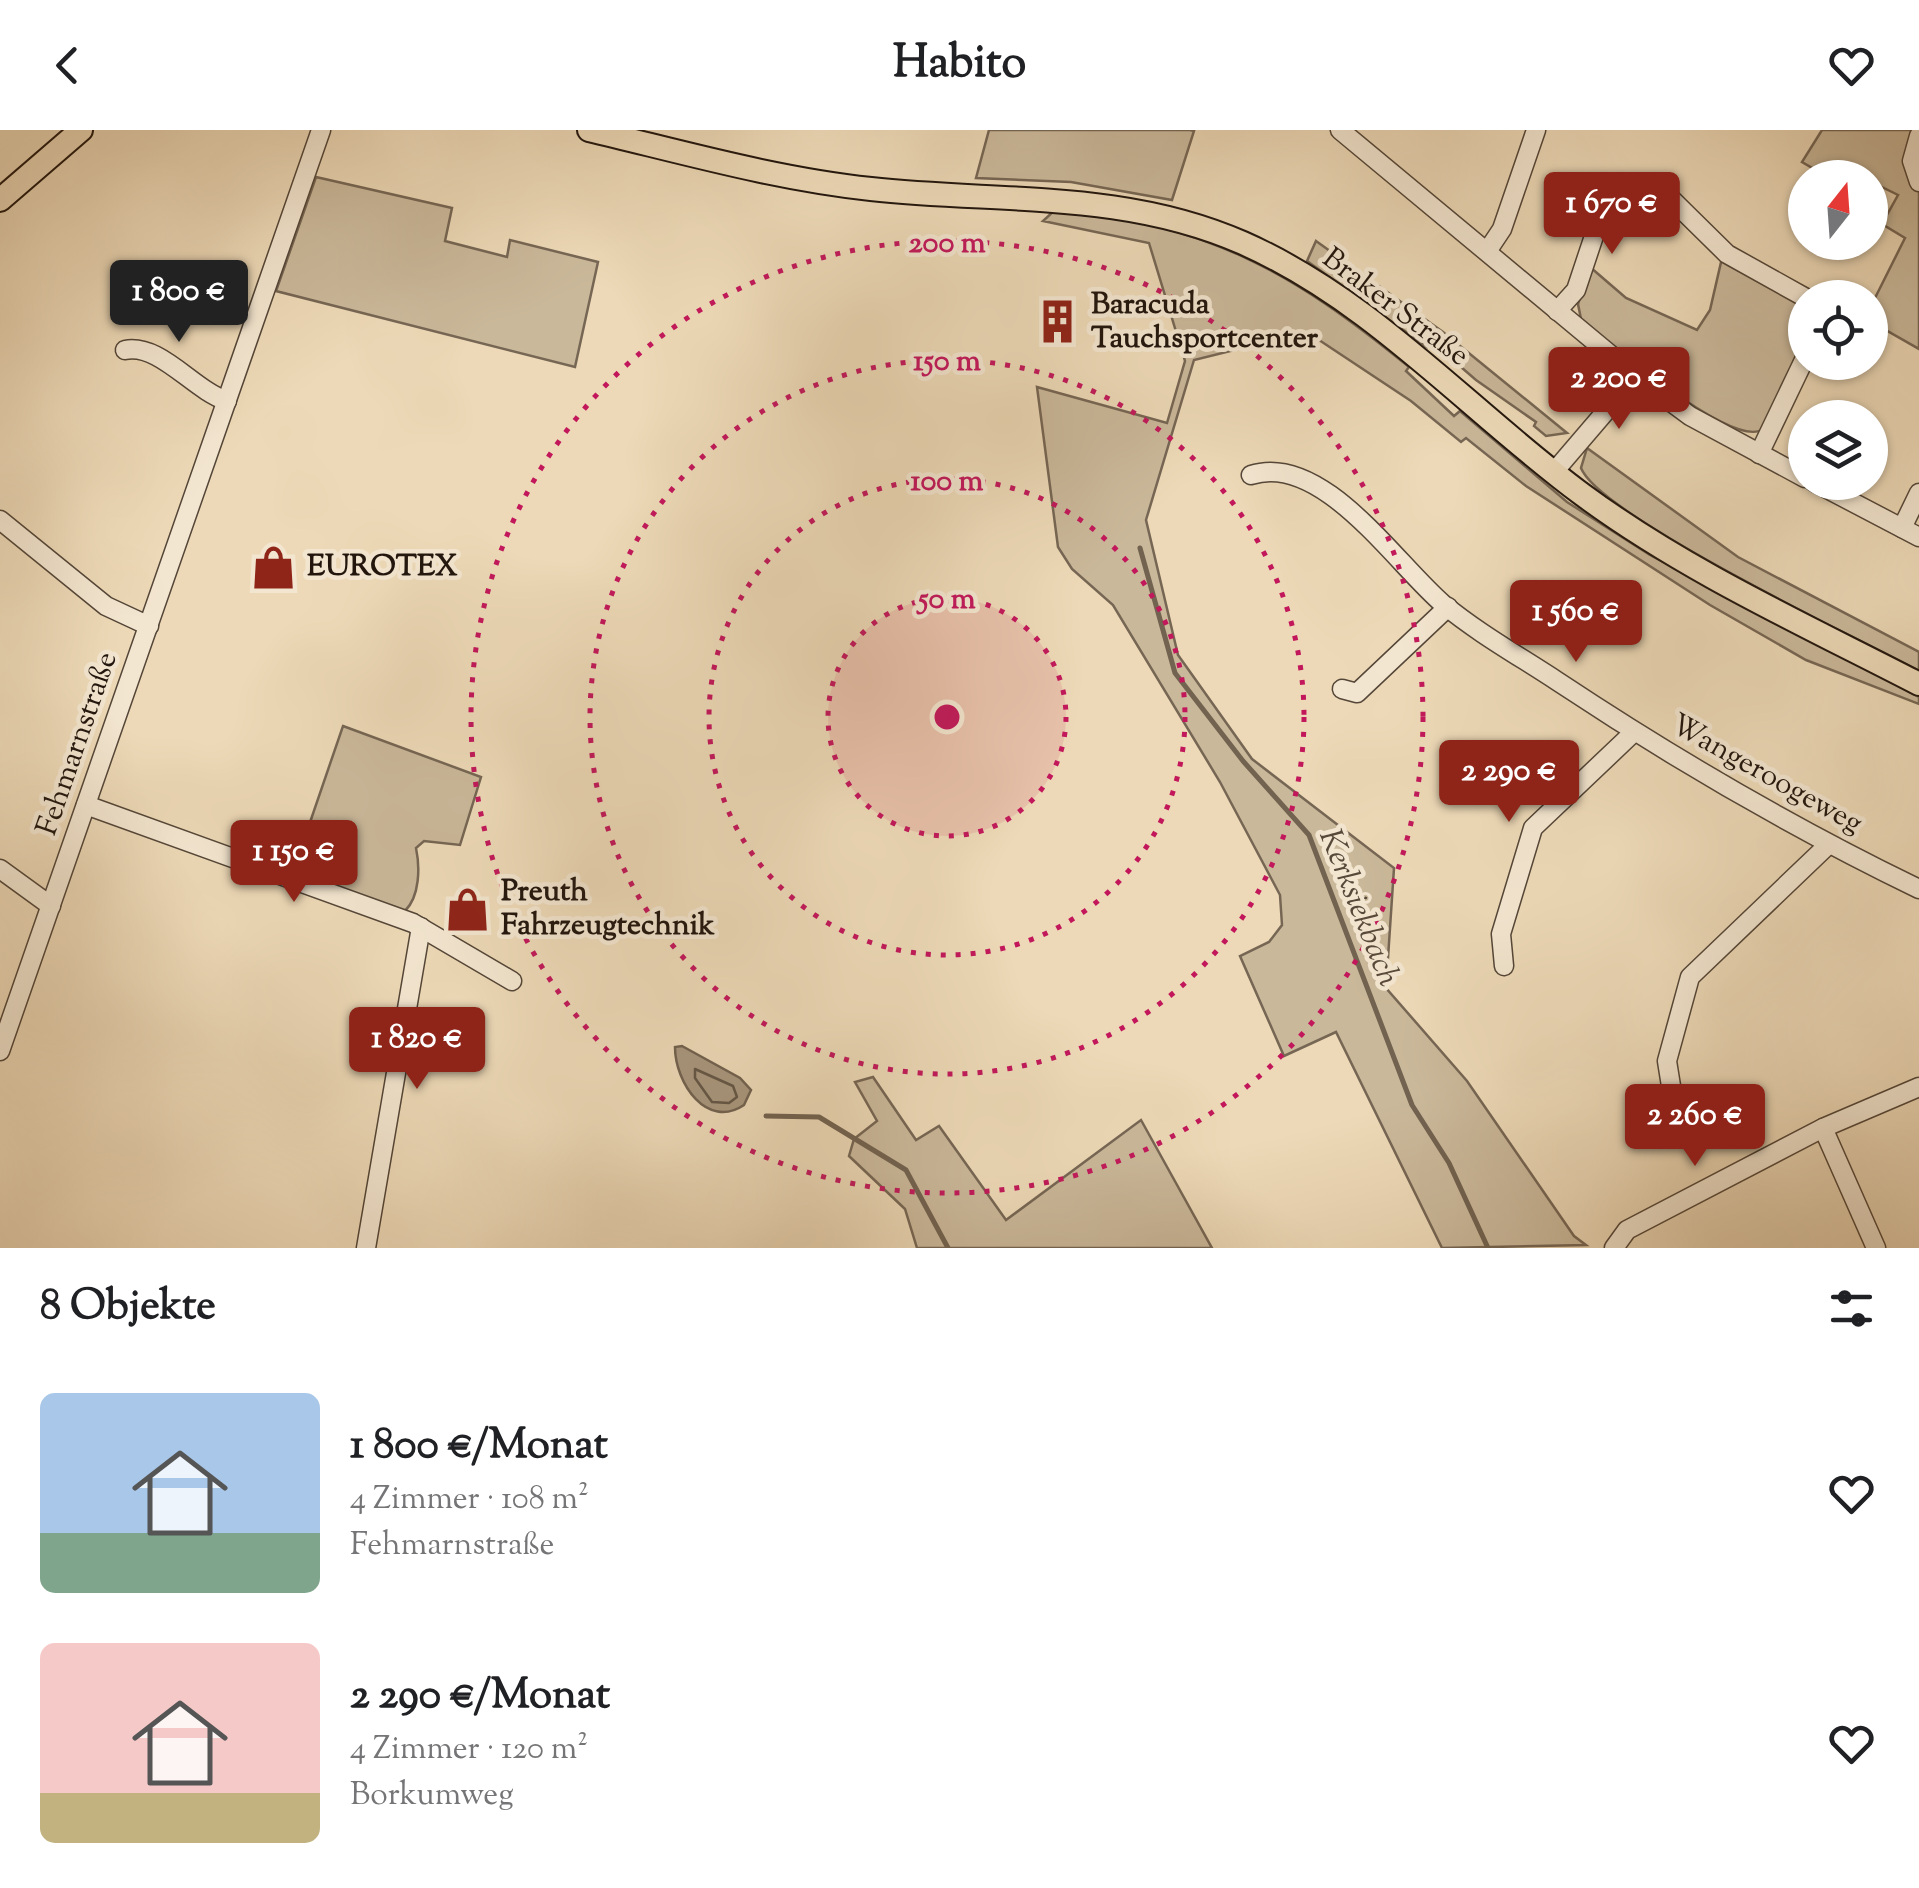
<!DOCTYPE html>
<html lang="de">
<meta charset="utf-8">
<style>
:root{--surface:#fff;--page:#f2f2f2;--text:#202124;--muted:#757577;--accent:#8f2418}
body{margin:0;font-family:"Sorts Mill Goudy",serif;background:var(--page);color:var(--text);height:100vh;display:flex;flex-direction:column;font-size:38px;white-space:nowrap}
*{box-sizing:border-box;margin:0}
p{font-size:32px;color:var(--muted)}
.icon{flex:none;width:55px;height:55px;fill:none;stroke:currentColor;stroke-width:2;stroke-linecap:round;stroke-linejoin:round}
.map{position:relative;height:1118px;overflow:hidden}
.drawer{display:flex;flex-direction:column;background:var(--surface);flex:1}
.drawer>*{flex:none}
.needle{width:65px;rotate:17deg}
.tools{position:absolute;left:1788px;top:30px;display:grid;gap:20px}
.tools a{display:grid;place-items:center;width:100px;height:100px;border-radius:50%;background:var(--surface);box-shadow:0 2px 8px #0004;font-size:50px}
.price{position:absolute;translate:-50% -85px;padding:0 22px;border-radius:10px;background:var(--accent);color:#fff;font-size:32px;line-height:65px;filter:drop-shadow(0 2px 5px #0008)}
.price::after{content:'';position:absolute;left:50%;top:60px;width:30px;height:22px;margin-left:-15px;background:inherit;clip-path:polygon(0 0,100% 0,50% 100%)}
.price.selected{background:#222;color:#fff}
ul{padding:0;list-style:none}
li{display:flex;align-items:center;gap:30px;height:250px;padding:0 40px}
li span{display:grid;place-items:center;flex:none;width:280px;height:200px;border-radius:15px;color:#555}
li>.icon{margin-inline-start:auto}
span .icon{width:120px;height:120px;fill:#fffc;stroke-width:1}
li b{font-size:42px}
h2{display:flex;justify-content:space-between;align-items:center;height:120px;padding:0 40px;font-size:42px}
header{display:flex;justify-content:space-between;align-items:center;height:130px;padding:0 40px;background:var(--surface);font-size:45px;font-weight:700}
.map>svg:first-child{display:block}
</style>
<header><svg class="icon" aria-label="back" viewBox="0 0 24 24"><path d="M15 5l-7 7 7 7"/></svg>Habito<svg class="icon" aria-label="heart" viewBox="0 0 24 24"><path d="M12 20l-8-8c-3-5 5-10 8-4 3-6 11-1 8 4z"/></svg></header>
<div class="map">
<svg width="1919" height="1118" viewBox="0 0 1919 1118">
<rect width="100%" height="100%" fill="#edd9b7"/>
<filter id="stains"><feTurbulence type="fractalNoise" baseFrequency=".002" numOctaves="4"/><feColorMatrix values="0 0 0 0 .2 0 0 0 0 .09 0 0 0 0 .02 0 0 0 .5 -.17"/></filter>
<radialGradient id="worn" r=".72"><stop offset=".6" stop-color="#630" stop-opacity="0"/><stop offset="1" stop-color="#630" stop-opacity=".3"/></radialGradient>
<g fill="#cab89a" stroke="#766654" stroke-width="2.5">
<path d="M989 0H1190L1194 1 1172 70 1071 52 976 48Z"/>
<path d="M1822 0H1915L1905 33 1919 61V219L1870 191V178L1905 108 1882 94 1898 65 1837 35 1814 39 1802 32Z"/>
<path d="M316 47 452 78 445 111 507 127 510 110 598 132 575 237 276 161Z"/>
<path d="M1057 78C1212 97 1290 140 1409 237L1406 241 1454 286 1460 281 1567 372 1650 425 1919 567V574L1806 530 1710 475 1526 356 1466 308 1461 312 1411 271 1307 202 1194 230 1146 390 1178 525 1252 629 1394 738 1386 858 1467 951 1574 1106 1586 1115 1442 1118 1336 902 1284 926 1240 826 1269 812 1282 795 1280 765 1220 652 1113 475 1072 439 1058 417 1037 257 1167 293 1185 231 1149 113 1043 91Z"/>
<path d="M1316 111 1443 202 1567 303 1546 306 1534 296 1536 292 1476 250 1432 212 1427 217 1307 131Z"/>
<path d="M1722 128 1805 174V212L1762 300C1730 317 1608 213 1581 189L1578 174 1590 137 1626 168 1697 200 1710 180Z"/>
<path d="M1587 318 1738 427 1919 522V541C1861 510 1600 386 1581 338Z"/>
<path d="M343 596 481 647 460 715 424 711 416 718C420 737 420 766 405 781L293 742Z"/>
<path d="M873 947 916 1010 939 996 1006 1090 1141 990 1212 1118H917L905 1079 849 1026 854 1009 877 991 855 952Z"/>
</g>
<path fill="#a8967d" stroke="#726250" stroke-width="2.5" d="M682 916 740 948 751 960 744 975C707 1000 675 953 675 917Z"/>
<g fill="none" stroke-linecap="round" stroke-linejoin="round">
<path stroke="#645645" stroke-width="2.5" d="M695 939 733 956 737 967 729 973 712 972 695 948Z"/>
<g stroke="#726250" stroke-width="5">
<path d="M1140 418 1175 543 1243 631 1309 705 1412 975 1449 1033 1488 1118"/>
<path d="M766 986 819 987 906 1040 948 1118"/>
</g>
<defs>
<g id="minor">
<path d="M1340 0 1636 246 1690 286 1805 348"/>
<path d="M1919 6 1912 31 1919 52"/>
<path d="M1488 120 1502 99 1536 0"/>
<path d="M1557 181 1576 160 1595 103 1662 60 1727 124 1806 168"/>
<path d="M125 220C160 213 193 260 227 271"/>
<path d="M1759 324 1805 228"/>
<path d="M1553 343 1636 246"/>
<path d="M1251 345C1322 322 1395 433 1443 474 1478 503 1519 526 1557 551 1673 628 1793 698 1919 759"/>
<path d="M1814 352 1919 407"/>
<path d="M0 390 106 476 149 496"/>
<path d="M1902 398 1919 363"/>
<path d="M1342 559 1357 563 1448 477"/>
<path d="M86 675 413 793 512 851"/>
<path d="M0 739 51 776"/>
<path d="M1504 836 1501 804 1533 698 1634 602"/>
<path d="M0 921 321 0"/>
<path d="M1671 956 1667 931 1690 847 1828 715"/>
<path d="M1823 998 1876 1118"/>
<path d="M366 1118 421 797"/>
<path d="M1614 1118 1627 1100 1823 998 1919 957"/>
</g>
<g id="major">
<path d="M589 0C682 22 776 49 871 59 998 73 1123 60 1243 113 1374 171 1469 281 1583 365 1686 441 1805 495 1919 554"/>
<path d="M0 70 81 0"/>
</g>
</defs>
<use href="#minor" stroke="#544638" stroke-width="21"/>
<use href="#major" stroke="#21150d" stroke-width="26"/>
<use href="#minor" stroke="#f3e6d0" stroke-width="18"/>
<use href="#major" stroke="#edd9b7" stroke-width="22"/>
</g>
<circle cx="947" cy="587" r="119" fill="#c2185b" fill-opacity=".12"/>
<g fill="none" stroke="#c2185b" stroke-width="5" stroke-dasharray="5 10">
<circle cx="947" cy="587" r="119"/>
<circle cx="947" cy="587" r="238"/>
<circle cx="947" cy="587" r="357"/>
<circle cx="947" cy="587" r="476"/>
</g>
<defs>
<symbol id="building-bare" viewBox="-9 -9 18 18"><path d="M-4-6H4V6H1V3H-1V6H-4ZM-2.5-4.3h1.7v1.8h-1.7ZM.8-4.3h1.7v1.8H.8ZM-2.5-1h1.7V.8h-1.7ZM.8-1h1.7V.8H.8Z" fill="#8f2418" stroke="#f3e6d0" stroke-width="2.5" paint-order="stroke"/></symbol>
<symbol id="shop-bare" viewBox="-9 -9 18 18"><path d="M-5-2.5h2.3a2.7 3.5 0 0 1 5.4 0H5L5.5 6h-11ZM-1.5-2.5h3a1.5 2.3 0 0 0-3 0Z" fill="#8f2418" stroke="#f3e6d0" stroke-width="2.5" paint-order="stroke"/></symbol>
</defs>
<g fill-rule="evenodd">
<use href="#building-bare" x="1026" y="160" width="63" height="63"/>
<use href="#shop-bare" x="242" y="406" width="63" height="63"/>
<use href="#shop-bare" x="436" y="748" width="63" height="63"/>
</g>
<g text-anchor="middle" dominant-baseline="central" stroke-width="9" stroke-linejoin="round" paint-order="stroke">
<g font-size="30" font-weight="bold" fill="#21150d" stroke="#f3e6d0" text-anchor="start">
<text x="1091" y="175">Baracuda<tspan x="1091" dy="34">Tauchsportcenter</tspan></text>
<text x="307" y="437">EUROTEX</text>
<text x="501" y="762">Preuth<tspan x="501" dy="34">Fahrzeugtechnik</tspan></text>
</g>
<g font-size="30" fill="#21150d" stroke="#f3e6d0">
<text transform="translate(1395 178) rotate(37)">Braker Straße</text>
<text transform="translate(78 614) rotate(-71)">Fehmarnstraße</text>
<text transform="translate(1766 645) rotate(29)">Wangeroogeweg</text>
</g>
<g font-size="32" font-style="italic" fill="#57493a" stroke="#f3e6d0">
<text transform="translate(1358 778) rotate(68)">Kerksiekbach</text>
</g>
</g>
<circle cx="947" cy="587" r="15" fill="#c2185b" stroke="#f3e6d0" stroke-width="5"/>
<g font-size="30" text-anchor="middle" font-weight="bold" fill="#c2185b" stroke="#f3e6d0" stroke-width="9" stroke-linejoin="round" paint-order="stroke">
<text x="947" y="122">200 m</text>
<text x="947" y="240">150 m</text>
<text x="947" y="360">100 m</text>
<text x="947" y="478">50 m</text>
</g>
<rect width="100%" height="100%" filter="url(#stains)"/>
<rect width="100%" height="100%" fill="url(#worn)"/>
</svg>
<div class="tools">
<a><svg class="needle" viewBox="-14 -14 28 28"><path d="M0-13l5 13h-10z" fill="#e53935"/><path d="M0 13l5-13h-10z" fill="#757577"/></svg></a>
<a><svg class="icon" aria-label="locate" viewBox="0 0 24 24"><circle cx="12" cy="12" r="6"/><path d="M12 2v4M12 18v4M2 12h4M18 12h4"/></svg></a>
<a><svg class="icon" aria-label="layers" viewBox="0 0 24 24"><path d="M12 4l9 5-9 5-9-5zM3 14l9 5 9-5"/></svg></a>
</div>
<b class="price" style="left:1612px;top:127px">1 670 €</b>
<b class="price selected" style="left:179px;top:215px">1 800 €</b>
<b class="price" style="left:1619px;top:302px">2 200 €</b>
<b class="price" style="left:1576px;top:535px">1 560 €</b>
<b class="price" style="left:1509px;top:695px">2 290 €</b>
<b class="price" style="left:294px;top:775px">1 150 €</b>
<b class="price" style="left:417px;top:962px">1 820 €</b>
<b class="price" style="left:1695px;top:1039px">2 260 €</b>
</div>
<section class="drawer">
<h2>8 Objekte<svg class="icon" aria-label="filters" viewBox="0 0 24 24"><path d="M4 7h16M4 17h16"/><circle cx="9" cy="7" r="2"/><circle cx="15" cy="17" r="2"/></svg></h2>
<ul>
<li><span style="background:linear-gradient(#a9c7e8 70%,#7fa58c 0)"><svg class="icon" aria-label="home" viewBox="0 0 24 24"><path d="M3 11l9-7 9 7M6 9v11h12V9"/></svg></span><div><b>1 800 €/Monat</b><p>4 Zimmer · 108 m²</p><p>Fehmarnstraße</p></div><svg class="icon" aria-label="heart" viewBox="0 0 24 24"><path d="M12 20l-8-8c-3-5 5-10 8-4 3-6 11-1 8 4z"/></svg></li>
<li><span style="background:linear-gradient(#f6c9c9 75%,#c2b280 0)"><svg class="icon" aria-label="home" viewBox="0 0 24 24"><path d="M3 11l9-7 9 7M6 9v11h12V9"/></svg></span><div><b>2 290 €/Monat</b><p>4 Zimmer · 120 m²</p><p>Borkumweg</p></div><svg class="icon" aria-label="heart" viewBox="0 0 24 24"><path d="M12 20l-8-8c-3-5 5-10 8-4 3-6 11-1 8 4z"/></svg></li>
</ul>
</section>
